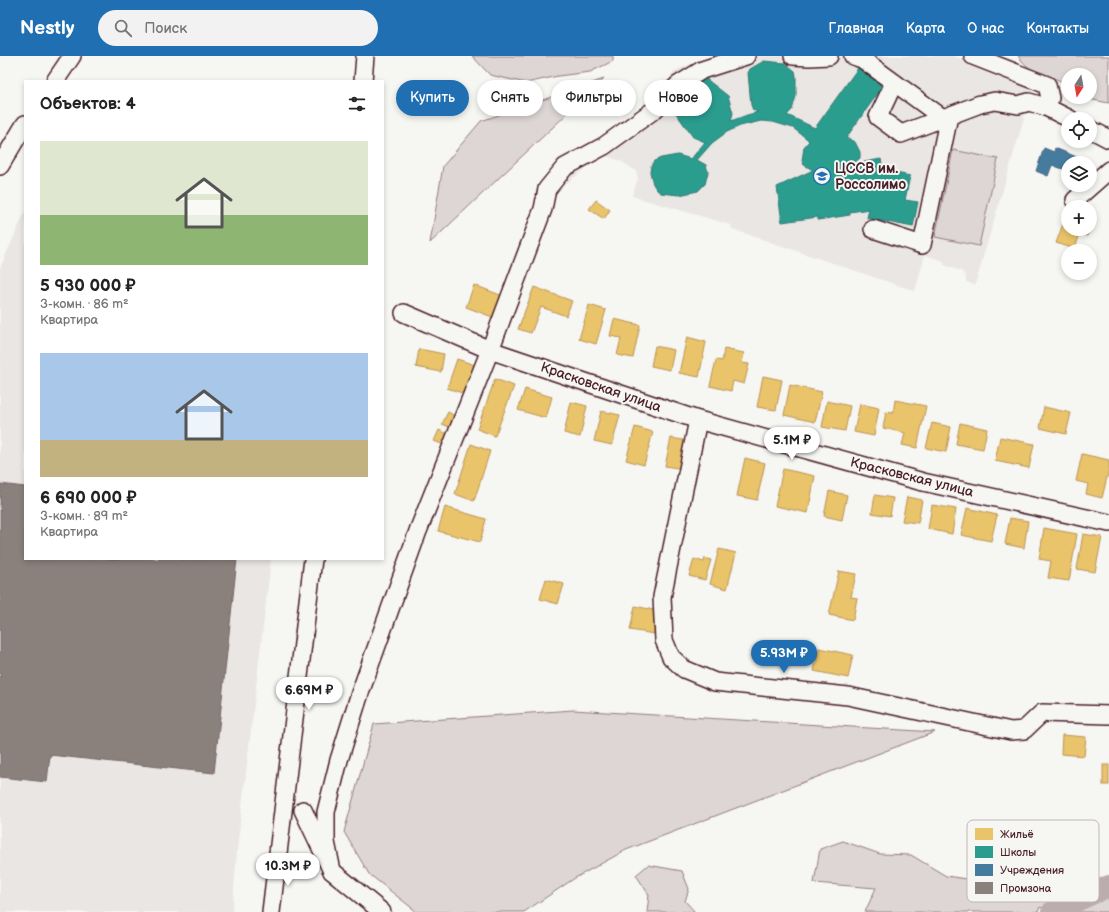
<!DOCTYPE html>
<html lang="ru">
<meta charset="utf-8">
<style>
:root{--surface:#fff;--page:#f2f2f2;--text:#222;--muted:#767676;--accent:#1f6fb2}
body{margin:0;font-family:"Balsamiq Sans",sans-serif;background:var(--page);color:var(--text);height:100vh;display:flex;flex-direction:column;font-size:15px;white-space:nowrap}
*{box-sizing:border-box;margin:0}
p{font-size:13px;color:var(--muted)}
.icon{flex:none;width:22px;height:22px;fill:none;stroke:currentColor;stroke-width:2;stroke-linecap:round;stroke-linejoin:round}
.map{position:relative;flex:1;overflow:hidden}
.drawer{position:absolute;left:24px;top:24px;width:360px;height:480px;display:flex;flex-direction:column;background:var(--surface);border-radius:0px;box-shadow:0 2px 6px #0003}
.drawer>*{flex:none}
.hud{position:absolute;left:396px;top:24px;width:380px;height:36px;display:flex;gap:8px}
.needle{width:26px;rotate:191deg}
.fabs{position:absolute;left:1061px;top:12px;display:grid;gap:8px}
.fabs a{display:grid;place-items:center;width:36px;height:36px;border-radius:50%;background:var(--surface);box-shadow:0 2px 6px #0003;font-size:20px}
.price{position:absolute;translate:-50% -34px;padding:0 9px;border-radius:14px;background:#fff;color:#222;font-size:13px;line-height:26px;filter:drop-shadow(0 1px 2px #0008)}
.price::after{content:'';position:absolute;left:50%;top:24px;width:12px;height:9px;margin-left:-6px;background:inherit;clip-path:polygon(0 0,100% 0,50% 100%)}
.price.current{background:var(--accent);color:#fff}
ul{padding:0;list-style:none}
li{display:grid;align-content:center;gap:8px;height:212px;padding:0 16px}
li span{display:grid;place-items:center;height:124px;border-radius:0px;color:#555}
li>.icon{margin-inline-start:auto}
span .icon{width:72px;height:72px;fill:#fffc;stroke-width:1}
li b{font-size:17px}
h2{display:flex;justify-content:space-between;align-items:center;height:48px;padding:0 16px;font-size:17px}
.chip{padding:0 14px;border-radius:18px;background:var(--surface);box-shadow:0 2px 6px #0003;font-size:14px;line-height:36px}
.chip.current{background:var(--accent);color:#fff}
header{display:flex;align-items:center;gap:24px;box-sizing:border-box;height:56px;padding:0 20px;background:var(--accent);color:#fff}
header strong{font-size:19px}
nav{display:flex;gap:22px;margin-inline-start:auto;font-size:14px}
.search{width:280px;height:36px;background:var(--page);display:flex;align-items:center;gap:10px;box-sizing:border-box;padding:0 14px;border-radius:22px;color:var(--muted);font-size:15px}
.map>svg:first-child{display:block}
</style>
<header>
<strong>Nestly</strong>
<div class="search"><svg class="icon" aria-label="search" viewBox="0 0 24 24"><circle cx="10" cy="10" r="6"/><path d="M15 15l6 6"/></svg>Поиск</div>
<nav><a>Главная</a><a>Карта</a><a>О нас</a><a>Контакты</a></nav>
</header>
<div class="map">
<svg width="1109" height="856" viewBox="0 0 1109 856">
<rect width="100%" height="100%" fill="#f6f6f2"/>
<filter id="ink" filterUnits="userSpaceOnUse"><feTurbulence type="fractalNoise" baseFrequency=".025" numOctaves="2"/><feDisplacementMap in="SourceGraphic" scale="8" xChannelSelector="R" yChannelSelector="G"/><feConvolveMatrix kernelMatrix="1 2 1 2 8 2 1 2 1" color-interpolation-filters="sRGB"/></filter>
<g filter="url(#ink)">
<g fill="#e9e6e3">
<path d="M711 0H953L1033 31 975 229 966 226V220L961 215 944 209V205L925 199 915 235 732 173 731 169 632 140 638 123 636 115 621 105 603 99 567 127 555 111 620 72 658 38 674 15Z"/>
<path d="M25 156V503H271L238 784 232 856H0V212Z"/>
</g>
<g fill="#ddd6d5" stroke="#947a80">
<path d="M472 0H613V5L590 16 558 20 526 27 490 19Z"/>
<path d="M1018 0H1109V47L1093 44 1086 41H1090V19H1068V29C1047 16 1035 23 1018 0Z"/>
<path d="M604 23 430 187 443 110 481 65Z"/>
<path d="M953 94 998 103 979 190 935 181Z"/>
<path d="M573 654 935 676 626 794 575 822 524 856H417L369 818 344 776 374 668Z"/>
<path d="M843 785 880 798 911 799 946 820 1034 833 1053 800H1097L1092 825 1109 822V856H1053L1040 851 1038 856H865L876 832 814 827 820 793Z"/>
<path d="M648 809 682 815 689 833 685 845 695 856H647L649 839 636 819Z"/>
</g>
<g fill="#e9c46a" stroke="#b99257">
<path d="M596 144 610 154 604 163 589 153Z"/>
<path d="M1067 157 1068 158V173H1090L1087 180 1080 177 1075 193 1056 187Z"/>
<path d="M474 229 503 240 495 262 466 251Z"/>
<path d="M534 231 572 245 566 260 541 251 531 277 518 273Z"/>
<path d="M589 249 606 254 596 288 579 283Z"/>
<path d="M614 263 640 269 633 302 617 299 621 282 610 280Z"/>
<path d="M687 281 706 286 699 321 679 317Z"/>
<path d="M655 290 674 294 670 314 651 310Z"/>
<path d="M419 293 444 298 441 316 416 311Z"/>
<path d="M724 293 744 297 742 307 749 308 744 328 733 325 731 335 710 330 716 304 722 305Z"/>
<path d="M457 303 475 309 465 338 447 332Z"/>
<path d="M763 320 782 324 776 354 757 351Z"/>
<path d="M495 323 514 330 495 380 477 373Z"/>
<path d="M790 329 822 336 815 366 784 359Z"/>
<path d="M525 333 552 341 546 362 518 354Z"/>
<path d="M895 344 926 350 917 392 902 389 905 377 883 372 886 356 893 357Z"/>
<path d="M827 345 850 350 845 375 822 371Z"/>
<path d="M571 346 587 350 580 381 564 377Z"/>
<path d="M860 348 879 352 874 380 854 376Z"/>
<path d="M1044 351 1071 357 1066 378 1040 372Z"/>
<path d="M601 355 620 359 612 389 594 385Z"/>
<path d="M448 356 457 361 452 372 442 368Z"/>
<path d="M932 367 951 371 946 396 926 392Z"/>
<path d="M960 367 987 373 983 393 956 388Z"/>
<path d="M635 371 653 376 644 409 626 404Z"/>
<path d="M439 374 449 379 444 389 434 385Z"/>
<path d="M1000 381 1034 388 1029 412 995 405Z"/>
<path d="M671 382 689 385 683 413 665 410Z"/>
<path d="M471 388 490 395 474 445 455 438Z"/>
<path d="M1082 398 1109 404V413L1102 442 1086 438 1088 428 1076 425Z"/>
<path d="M745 402 765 407 757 444 737 440Z"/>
<path d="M783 413 815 420 808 457 775 450Z"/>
<path d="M829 435 847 439 842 464 824 460Z"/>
<path d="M875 439 893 442 890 460 872 457Z"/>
<path d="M907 441 922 444 918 467 902 465Z"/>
<path d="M932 449 956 453 952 478 928 473Z"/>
<path d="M445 451 486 463 480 486 438 475Z"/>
<path d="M967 452 997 459 991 485 961 479Z"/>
<path d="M1010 462 1028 465 1024 492 1005 488Z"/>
<path d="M1044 472 1077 478 1069 525 1048 522 1051 505 1039 503Z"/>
<path d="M1083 478 1102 481 1095 516 1077 513Z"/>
<path d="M719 493 736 497 727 533 710 528Z"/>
<path d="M705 502 711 504 705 524 689 520 694 503 704 506Z"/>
<path d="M839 515 856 518 851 541 857 542 853 564 829 559Z"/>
<path d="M546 523 564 528 558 548 540 543Z"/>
<path d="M635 550 658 555 654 578 630 574Z"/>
<path d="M819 592 853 599 848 622 814 615Z"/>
<path d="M1062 679 1086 681 1084 700 1061 698Z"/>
<rect x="1103" y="709" width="6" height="20"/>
</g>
<path fill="#2a9d8f" stroke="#347771" d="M764 5 785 7 795 15 796 20V40L792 54 787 59 815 72 858 12 883 30 846 82 855 86 860 96V102L853 108 881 103 883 114 910 120 905 144 918 146 913 171 867 162 869 153 850 156V159L818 164V161L782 166 777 131 813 114 804 109 802 105 804 91 809 85 806 82 793 72 773 66 761 65 740 70 727 76 712 87 697 104 706 109 708 116 705 128 698 135 679 139 661 137 657 134 653 128 650 116 651 110 654 105 661 102 678 99 691 103 705 86 693 81 675 56 673 48 676 44 694 25 705 22 728 40 733 57 731 65 747 59 758 56 753 54 751 49 748 17 750 13Z"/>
<path fill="#457b9d" stroke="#465f7b" d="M1044 92 1054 96 1055 92 1084 104 1083 107H1068V115L1052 109 1048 120 1036 115Z"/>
<path fill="#8a817c" stroke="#776464" d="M0 428 25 431V503H237L214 717 50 699 47 726 0 721Z"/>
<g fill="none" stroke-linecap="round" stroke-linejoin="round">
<path stroke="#bbadae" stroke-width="22" d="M1052 856 1109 830"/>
<defs>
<g id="minor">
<path d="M793 0 809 1 829 0"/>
<path d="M853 0 862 3 947 65"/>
<path d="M973 0 1047 29 1050 42 1046 51"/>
<path d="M55 25 72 0"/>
<path d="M363 25 365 0"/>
<path d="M894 27 878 61 901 78 980 48 995 45 1018 49 1029 46 1046 51 1070 63"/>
<path d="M1090 73 1109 83"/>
<path d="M0 110 25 68"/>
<path d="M1075 144 1109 114"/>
<path d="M873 173 922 189 949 60"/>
<path d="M404 257 490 294 698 364 923 426 1109 467"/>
<path d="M698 364 662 541 664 584 671 601 684 613 715 626 848 640 1011 675 1024 674 1042 657 1109 659"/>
<path d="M303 754 332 815 382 856"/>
<path d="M332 815 326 786V756L339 704 360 637 418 475 490 294 543 153 547 133 565 111 604 90 654 54 678 29 702 14 746 0"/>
<path d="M271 856 313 503"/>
</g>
</defs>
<use href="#minor" stroke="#4a1f2b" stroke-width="20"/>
<use href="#minor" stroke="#f6f6f2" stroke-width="17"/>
</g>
</g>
<defs>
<symbol id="school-ring" viewBox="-11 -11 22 22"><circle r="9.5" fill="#f6f6f2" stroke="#1f6fb2" stroke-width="1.5"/><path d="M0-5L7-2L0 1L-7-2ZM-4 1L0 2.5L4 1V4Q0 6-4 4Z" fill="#1f6fb2"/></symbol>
</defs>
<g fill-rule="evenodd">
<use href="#school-ring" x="812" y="110" width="20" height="20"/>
</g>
<g text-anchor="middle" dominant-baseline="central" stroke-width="4" stroke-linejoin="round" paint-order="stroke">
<g font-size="14" font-weight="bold" fill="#4a1f2b" stroke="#f6f6f2" text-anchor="start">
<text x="835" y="112">ЦССВ им.<tspan x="835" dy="16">Россолимо</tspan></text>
</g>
<g font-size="14" fill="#4a1f2b" stroke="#f6f6f2">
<text transform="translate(601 331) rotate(19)">Красковская улица</text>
<text transform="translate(912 421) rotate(14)">Красковская улица</text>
</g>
</g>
<rect x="967" y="764" width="132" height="82" rx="6" fill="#f6f6f2" stroke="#c2b6b6" stroke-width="1"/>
<rect x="975" y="772" width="18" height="12" fill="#e9c46a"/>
<rect x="975" y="790" width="18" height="12" fill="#2a9d8f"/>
<rect x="975" y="808" width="18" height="12" fill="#457b9d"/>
<rect x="975" y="826" width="18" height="12" fill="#8a817c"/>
<g font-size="11" fill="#4a1f2b">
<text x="1000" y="782">Жильё</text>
<text x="1000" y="800">Школы</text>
<text x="1000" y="818">Учреждения</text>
<text x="1000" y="836">Промзона</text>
</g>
</svg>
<div class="fabs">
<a><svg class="needle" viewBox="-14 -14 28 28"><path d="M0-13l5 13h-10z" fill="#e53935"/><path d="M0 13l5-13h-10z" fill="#767676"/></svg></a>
<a><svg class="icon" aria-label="locate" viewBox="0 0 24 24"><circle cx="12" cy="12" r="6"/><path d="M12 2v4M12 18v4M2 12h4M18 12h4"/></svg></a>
<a><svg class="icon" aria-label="layers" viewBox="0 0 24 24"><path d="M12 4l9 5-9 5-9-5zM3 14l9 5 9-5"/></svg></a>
<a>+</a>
<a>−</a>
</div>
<b class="price" style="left:792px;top:405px">5.1M ₽</b>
<b class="price current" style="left:784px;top:618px">5.93M ₽</b>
<b class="price" style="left:309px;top:655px">6.69M ₽</b>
<b class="price" style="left:288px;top:831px">10.3M ₽</b>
<div class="hud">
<a class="chip current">Купить</a>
<a class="chip">Снять</a>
<a class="chip">Фильтры</a>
<a class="chip">Новое</a>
</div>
<section class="drawer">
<h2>Объектов: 4<svg class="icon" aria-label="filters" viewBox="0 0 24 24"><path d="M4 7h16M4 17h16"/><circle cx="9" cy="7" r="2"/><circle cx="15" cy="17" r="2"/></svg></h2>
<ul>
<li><span style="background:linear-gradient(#dfe7d0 60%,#8fb573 0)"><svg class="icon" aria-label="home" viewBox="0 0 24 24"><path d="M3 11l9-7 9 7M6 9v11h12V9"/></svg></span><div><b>5 930 000 ₽</b><p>3-комн. · 86 m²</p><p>Квартира</p></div></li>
<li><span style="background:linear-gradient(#a9c7e8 70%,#c2b280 0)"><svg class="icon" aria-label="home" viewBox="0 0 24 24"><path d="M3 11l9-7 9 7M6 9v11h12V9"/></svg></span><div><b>6 690 000 ₽</b><p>3-комн. · 89 m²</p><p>Квартира</p></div></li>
</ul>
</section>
</div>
